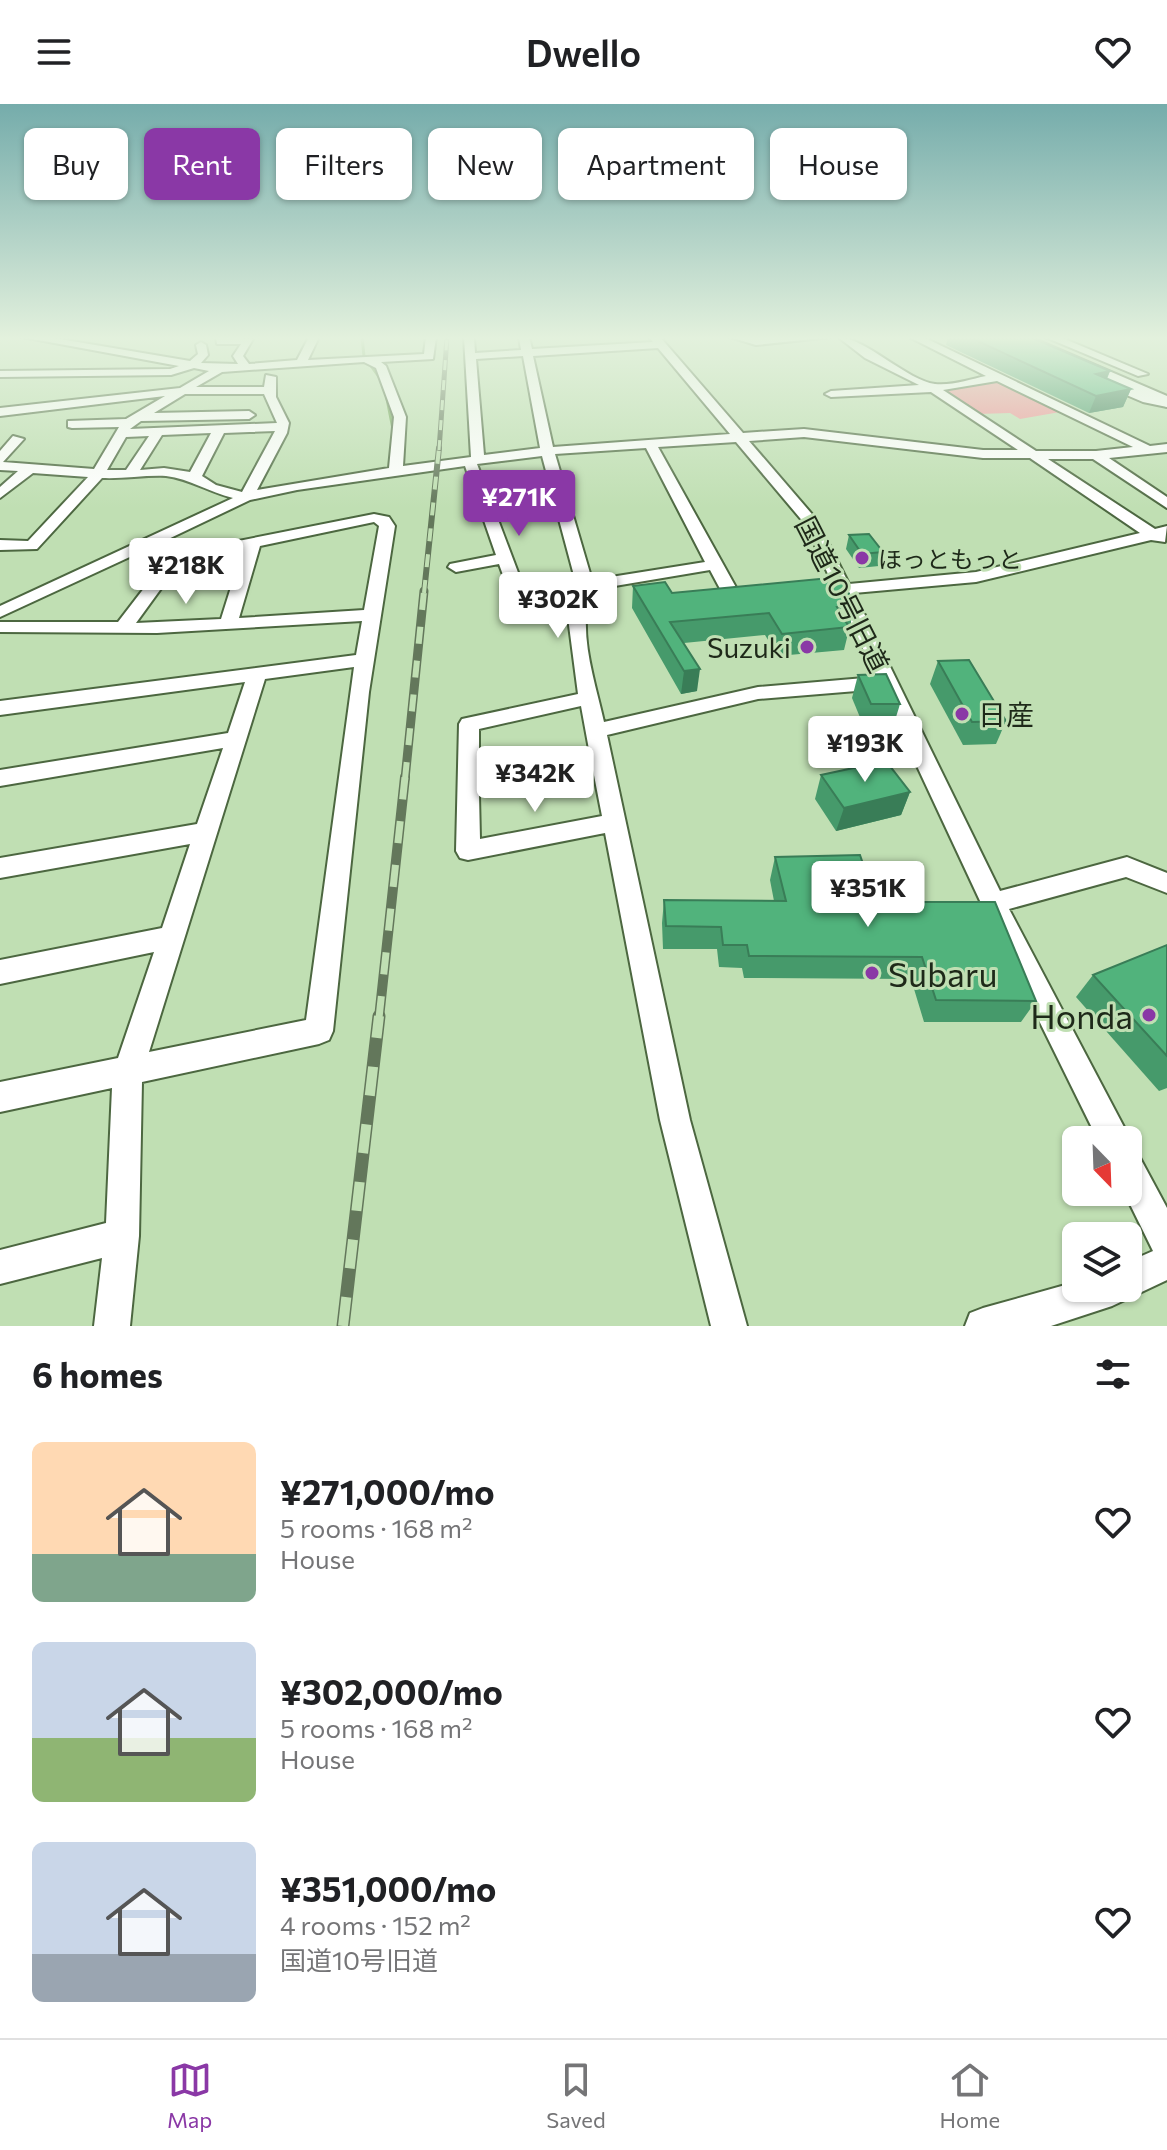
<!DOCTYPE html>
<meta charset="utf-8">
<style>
:root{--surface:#fff;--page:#f2f2f2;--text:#202124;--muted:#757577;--line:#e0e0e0;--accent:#8a38a6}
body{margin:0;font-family:Commissioner,"Noto Sans JP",sans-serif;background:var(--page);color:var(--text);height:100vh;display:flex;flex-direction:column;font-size:30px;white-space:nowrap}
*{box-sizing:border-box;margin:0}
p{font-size:26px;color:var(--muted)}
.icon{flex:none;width:44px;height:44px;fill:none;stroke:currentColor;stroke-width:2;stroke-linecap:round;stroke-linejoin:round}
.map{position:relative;height:1222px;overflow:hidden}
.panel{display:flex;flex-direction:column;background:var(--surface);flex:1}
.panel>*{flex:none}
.guide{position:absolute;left:24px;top:24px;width:1120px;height:72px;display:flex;gap:16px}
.needle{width:52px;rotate:157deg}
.controls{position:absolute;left:1062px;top:1022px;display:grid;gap:16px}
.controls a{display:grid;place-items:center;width:80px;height:80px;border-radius:12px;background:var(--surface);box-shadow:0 2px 6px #0004;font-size:40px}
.price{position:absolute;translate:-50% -68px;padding:0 18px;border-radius:8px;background:#fff;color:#222;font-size:26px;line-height:52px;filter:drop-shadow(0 2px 4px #0008)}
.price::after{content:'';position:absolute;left:50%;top:48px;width:24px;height:18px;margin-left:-12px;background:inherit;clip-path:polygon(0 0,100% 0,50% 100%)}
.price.active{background:var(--accent);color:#fff}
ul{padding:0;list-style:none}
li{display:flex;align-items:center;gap:24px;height:200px;padding:0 32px}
li span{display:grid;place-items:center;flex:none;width:224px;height:160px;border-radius:12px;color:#555}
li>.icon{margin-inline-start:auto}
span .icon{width:96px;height:96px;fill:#fffc;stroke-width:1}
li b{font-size:34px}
h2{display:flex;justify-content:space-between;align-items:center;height:96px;padding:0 32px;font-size:34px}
.chip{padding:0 28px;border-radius:12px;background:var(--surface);box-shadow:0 2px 6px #0004;font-size:28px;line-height:72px}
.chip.active{background:var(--accent);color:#fff}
header{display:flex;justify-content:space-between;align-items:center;height:104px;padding:0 32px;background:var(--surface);font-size:36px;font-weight:600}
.menu{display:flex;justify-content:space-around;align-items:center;height:112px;border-top:2px solid var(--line);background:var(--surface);font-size:22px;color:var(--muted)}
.menu a{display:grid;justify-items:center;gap:4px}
.menu .active{color:var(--accent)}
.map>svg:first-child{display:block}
</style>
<header><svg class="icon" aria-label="menu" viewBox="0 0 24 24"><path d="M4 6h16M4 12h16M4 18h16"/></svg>Dwello<svg class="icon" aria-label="heart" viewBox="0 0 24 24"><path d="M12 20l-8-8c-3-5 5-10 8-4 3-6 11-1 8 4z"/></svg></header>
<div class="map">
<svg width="1167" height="1222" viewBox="0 0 1167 1222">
<rect width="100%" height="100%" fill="#c0dfb3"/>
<path fill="#f49097" d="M996 277 1060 308 1020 315 1010 309 978 310 940 286Z"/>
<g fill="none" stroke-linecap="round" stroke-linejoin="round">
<path stroke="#6a9f50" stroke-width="3" d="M362 233 364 252 384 280 393 325"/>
<defs>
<g id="minor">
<path d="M22 233H48L190 257 198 250 196 241 201 238 206 241 208 251 201 259 238 260 233 252 241 240H217L216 233 253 235 243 252 249 260 297 256 309 233H319L308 256 424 250 426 233H436L433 255 381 258 386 262 406 313 403 362 471 353 464 233H474L475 249 521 246 519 233H529L532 245 653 238 649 233H660L743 329 804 325 983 346H1018L931 288 831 293 825 290 831 287 919 281 865 254 838 233C864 233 908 277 935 280 951 282 971 275 986 272L909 233H923L1150 342 1167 340V348L1109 354 1167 393V404L1093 355H1048L1155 425 1167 422 1165 438 1151 436 976 478 854 489 1000 787 1127 753 1167 769V789L1126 773 1009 805 1125 1025 1130 1036 1128 1040V1036H1098L981 799 881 585 758 595 607 631 690 1016 747 1222H711L660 1016 605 729 468 756 460 754 456 747 459 620 462 615 578 590 567 506 573 489 519 498 511 493 499 460 456 468 448 463 450 460 496 451 465 362 297 386 250 396 160 439 183 448 374 410 389 413 395 422 369 588 333 927 329 936 319 940 142 978 139 1132 130 1222H94L102 1154 0 1180V1146L106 1119 112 984 0 1008V978L118 954 154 848 0 880V856L162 824 190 740 0 774V754L197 720 223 644 0 682V666L228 629 245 578 0 611V597L356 551 362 517 157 529 0 528V518H118L168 453 147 445 0 513V502L233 394C209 388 190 375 166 372 145 371 123 375 102 374L37 445 0 446V436L28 437 88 373 33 369 0 394V383L18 367 0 366V347L13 332 24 335 3 358 94 365 119 323 72 324 68 323V317L126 315 165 292 0 312V304L180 284 209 267 194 264 171 271 0 273V267L170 265 179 262ZM658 244 730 330 553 343 533 252ZM523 252 540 344 484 351 476 255ZM364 258 376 264 394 313 389 364 257 386 287 329 289 319 276 293V273L266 271 264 283H196L222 268ZM997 277 1133 343 1096 347H1036L943 286ZM185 290H264L277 319 130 325 141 317 249 315 255 311 249 307 154 309ZM275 327 242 388 216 381 202 372 224 329ZM211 329 190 368 164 364 140 366 162 331ZM149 332 126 366H107L126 333ZM804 333 983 354H1030L1140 429 976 468 849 480 817 416 749 337ZM736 338 805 420 833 481 825 486 827 490 838 491 876 573 758 583 604 618C595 577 577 528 591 486L710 466 726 496 749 497 757 492 755 488 738 487 658 343ZM646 344 705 458 592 476 555 350ZM542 352 576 479 525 487 477 360ZM374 418 379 422 364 506 239 514 260 442ZM243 445 221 515 136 519 181 457ZM354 563 306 916 149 948 265 575ZM581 602 590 651 479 675V625ZM593 666 602 712 480 735 479 691Z"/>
<path d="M730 233H832L756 241Z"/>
<path d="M1045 233H1060L1148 270 1138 272Z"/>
<path d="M1107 276 1150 293 1167 295V303L1143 298 1103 281V277Z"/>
<path d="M1128 1047 1139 1052 1167 1104V1176L1112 1202 1051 1222H965L970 1209 983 1204 1076 1178V1184H1128V1158L1153 1147 1124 1088H1128Z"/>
</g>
<path id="highway" d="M1009 233H1030L1167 292V303Z"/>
</defs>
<use href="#minor" stroke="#4c6740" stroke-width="4"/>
<use href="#highway" stroke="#4c6740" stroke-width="4"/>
<use href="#minor" fill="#fff" fill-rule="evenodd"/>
<use href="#highway" fill="#fff" fill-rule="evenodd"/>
<defs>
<path id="rail-far4" d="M439 346 447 233"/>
<path id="rail-far3" d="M424 489 439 344"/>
<path id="rail-far2" d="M405 675 424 487"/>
<path id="rail-far1" d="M379 914 405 673"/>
<path id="rail" d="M343 1222 379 912"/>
</defs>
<use href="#rail-far4" stroke="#63775b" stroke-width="5"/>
<use href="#rail-far3" stroke="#63775b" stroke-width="6"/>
<use href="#rail-far2" stroke="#63775b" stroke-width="9"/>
<use href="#rail-far1" stroke="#63775b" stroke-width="10"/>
<use href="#rail" stroke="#63775b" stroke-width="13"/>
<use href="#rail-far4" stroke="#c0dfb3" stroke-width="3" stroke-dasharray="10" stroke-linecap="butt"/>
<use href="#rail-far3" stroke="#c0dfb3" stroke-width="4" stroke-dasharray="13" stroke-linecap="butt"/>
<use href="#rail-far2" stroke="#c0dfb3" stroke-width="6" stroke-dasharray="17" stroke-linecap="butt"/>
<use href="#rail-far1" stroke="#c0dfb3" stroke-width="7" stroke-dasharray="22" stroke-linecap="butt"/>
<use href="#rail" stroke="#c0dfb3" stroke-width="10" stroke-dasharray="29" stroke-linecap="butt"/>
</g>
<g fill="#469a6b">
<path d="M948 233H1030L1110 267 1107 275 1131 285 1123 303 1089 309 946 241Z"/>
<path d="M849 431 883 448 879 462 859 464 846 445Z"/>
<path d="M633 482 672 489 855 501 844 546 778 552 765 531 684 539 697 587 681 590 632 504Z"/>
<path d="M938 557 1006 617 996 640 963 641 930 580Z"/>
<path d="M858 571 900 600 893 623H864L852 594Z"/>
<path d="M821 671 910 688 901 711 836 727 815 695Z"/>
<path d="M775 753 876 798 1036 897 1021 918H924L911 875 744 874 742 864 719 863 717 845H663L662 819 664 796 774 797 770 776Z"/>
<path d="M1167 841V984L1159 987 1076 893 1093 871Z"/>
</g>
<g fill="#397d57">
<path d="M1110 267 1102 284 1096 270Z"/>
<path d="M1131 285 1123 303 1089 309 1096 292Z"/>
<path d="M700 565 697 587 681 590 684 567Z"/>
<path d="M910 688 901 711 836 727 844 704Z"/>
</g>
<g fill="#51b37c" stroke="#397d57" stroke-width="2">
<path d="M969 233H1030L1110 267 1096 270 1131 285 1096 292Z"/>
<path d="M869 430 883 448 862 450 849 431Z"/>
<path d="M840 473 855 501 837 503 849 523 782 530 769 509 670 518 700 565 684 567 633 482 665 478 672 489Z"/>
<path d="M969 556 1006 617 972 618 938 557Z"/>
<path d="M886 570 900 600H871L858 571Z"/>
<path d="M886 657 910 688 844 704 821 671Z"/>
<path d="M860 751 876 798H995L1036 897 936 896 922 853 749 852 747 841H723L721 823 666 822 664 796 786 797 775 753Z"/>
<path d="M1167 841V952L1093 871Z"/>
</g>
<linearGradient id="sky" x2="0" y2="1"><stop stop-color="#75acab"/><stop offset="0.58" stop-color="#e3f1dd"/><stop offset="1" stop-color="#e3f1dd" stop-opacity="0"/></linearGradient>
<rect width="1167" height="404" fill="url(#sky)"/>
<g fill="#8a38a6" stroke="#c0dfb3" stroke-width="3">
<circle cx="862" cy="454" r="8"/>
<circle cx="807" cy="543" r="8"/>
<circle cx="962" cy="610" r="8"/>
<circle cx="872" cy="869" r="8"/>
<circle cx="1149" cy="911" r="8"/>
</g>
<g text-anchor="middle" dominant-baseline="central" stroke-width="6" stroke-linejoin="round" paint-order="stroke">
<g font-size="24" fill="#1e2919" stroke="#c0dfb3" text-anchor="start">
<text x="878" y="454">ほっともっと</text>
</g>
<g font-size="28" fill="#1e2919" stroke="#c0dfb3">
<text transform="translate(843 490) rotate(63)">国道10号旧道</text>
</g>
<g font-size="28" fill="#1e2919" stroke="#c0dfb3" text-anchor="end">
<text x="791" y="543">Suzuki</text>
<text x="978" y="610" text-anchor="start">日産</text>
</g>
<g font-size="34" fill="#1e2919" stroke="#c0dfb3" text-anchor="start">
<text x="888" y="869">Subaru</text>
<text x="1133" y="911" text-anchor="end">Honda</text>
</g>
</g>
</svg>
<div class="controls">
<a><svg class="needle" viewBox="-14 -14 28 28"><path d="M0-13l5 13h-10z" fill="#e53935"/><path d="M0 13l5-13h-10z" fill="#757577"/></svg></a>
<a><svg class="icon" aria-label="layers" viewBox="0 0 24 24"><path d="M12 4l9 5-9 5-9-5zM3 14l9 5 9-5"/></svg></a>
</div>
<b class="price active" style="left:519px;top:434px">¥271K</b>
<b class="price" style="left:186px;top:502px">¥218K</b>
<b class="price" style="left:558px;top:536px">¥302K</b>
<b class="price" style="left:865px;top:680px">¥193K</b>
<b class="price" style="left:535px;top:710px">¥342K</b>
<b class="price" style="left:868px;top:825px">¥351K</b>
<div class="guide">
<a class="chip">Buy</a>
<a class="chip active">Rent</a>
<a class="chip">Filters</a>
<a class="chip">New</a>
<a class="chip">Apartment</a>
<a class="chip">House</a>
</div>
</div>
<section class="panel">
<h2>6 homes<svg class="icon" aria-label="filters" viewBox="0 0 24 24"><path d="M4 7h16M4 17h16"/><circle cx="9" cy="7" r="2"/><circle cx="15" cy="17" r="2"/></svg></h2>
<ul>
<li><span style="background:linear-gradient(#ffd9b3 70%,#7fa58c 0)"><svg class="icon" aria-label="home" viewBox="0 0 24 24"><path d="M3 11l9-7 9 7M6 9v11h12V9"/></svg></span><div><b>¥271,000/mo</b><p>5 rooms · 168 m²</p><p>House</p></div><svg class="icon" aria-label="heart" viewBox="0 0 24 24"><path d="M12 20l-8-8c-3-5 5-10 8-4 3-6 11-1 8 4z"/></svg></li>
<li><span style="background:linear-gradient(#c9d6e8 60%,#8fb573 0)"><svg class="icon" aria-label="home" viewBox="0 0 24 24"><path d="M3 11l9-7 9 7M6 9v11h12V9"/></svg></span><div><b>¥302,000/mo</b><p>5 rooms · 168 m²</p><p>House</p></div><svg class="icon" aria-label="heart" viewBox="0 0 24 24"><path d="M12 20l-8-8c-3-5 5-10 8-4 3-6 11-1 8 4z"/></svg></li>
<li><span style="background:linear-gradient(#c9d6e8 70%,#9aa5b1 0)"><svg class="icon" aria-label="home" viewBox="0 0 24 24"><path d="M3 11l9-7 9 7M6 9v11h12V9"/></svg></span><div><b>¥351,000/mo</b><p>4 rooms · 152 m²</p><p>国道10号旧道</p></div><svg class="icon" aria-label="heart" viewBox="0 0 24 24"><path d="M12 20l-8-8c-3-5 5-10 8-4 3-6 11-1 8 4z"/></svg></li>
</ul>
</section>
<nav class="menu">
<a class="active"><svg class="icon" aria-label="map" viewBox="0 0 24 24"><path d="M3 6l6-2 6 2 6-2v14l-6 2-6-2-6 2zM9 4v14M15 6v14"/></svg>Map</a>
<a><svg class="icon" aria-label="saved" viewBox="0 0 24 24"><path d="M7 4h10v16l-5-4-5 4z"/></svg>Saved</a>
<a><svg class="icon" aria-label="home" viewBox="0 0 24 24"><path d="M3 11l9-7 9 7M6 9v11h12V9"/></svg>Home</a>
</nav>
